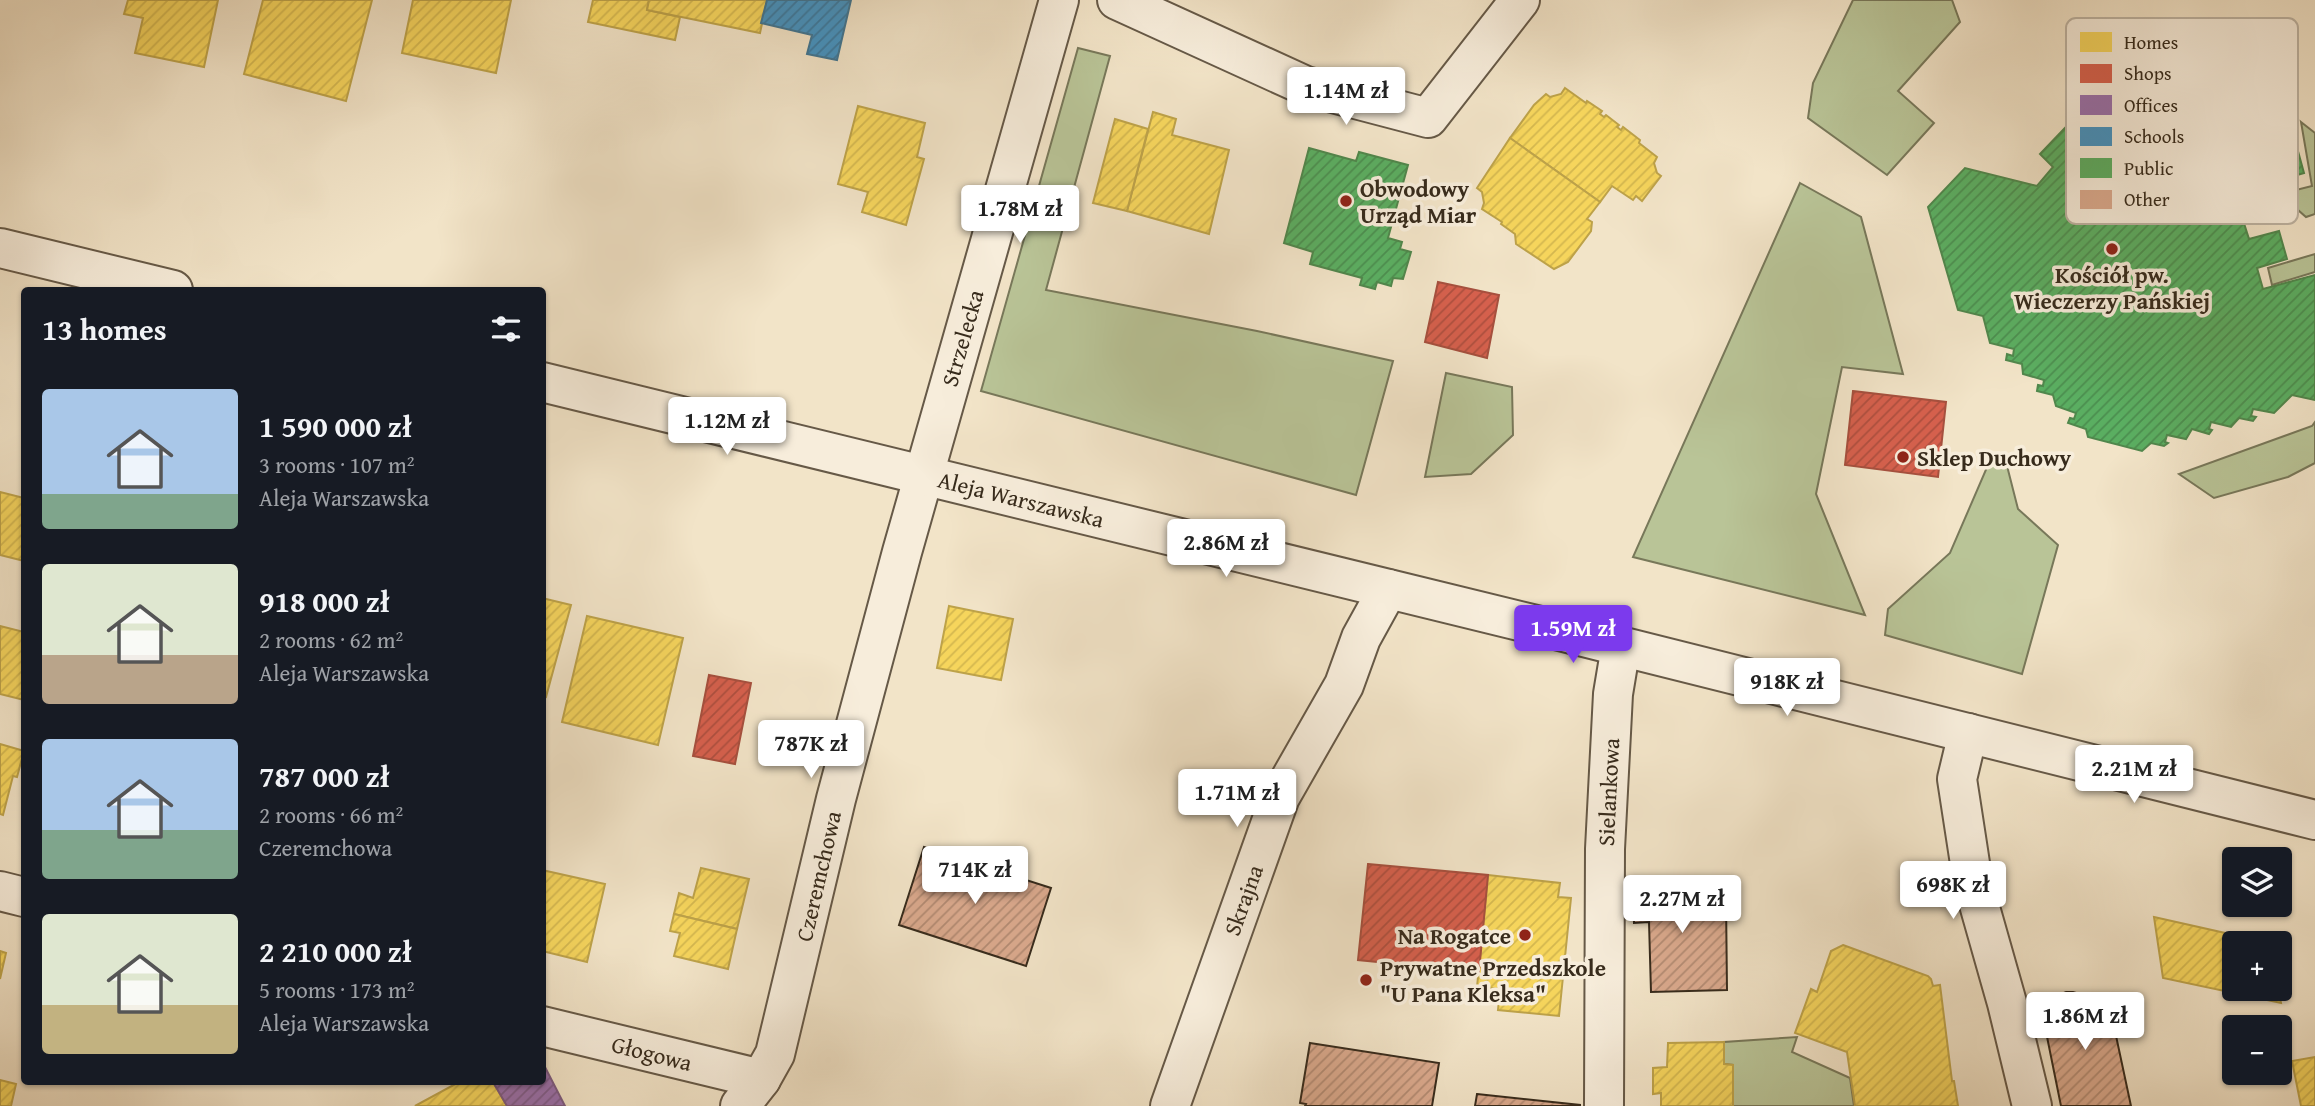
<!DOCTYPE html>
<meta charset="utf-8">
<style>
:root{--surface:#171b24;--page:#242831;--text:#f1f3f6;--muted:#9ea1a6;--accent:#7c3aed}
body{margin:0;font-family:"Gentium Book Plus",serif;background:var(--page);color:var(--text);height:100vh;display:flex;flex-direction:column;font-size:26px;white-space:nowrap}
*{box-sizing:border-box;margin:0}
p{font-size:23px;color:var(--muted)}
.icon{flex:none;width:38px;height:38px;fill:none;stroke:currentColor;stroke-width:2;stroke-linecap:round;stroke-linejoin:round}
.map{position:relative;flex:1;overflow:hidden}
.drawer{position:absolute;left:21px;top:287px;width:525px;height:798px;display:flex;flex-direction:column;background:var(--surface);border-radius:7px;box-shadow:0 2px 5px #0004}
.drawer>*{flex:none}
.buttons{position:absolute;left:2222px;top:847px;display:grid;gap:14px}
.buttons a{display:grid;place-items:center;width:70px;height:70px;border-radius:7px;background:var(--surface);box-shadow:0 2px 5px #0004;font-size:35px}
.price{position:absolute;translate:-50% -60px;padding:0 16px;border-radius:7px;background:#fff;color:#222;font-size:23px;line-height:46px;filter:drop-shadow(0 2px 4px #0008)}
.price::after{content:'';position:absolute;left:50%;top:42px;width:21px;height:16px;margin-left:-10px;background:inherit;clip-path:polygon(0 0,100% 0,50% 100%)}
.price.on{background:var(--accent);color:#fff}
ul{padding:0;list-style:none}
li{display:flex;align-items:center;gap:21px;height:175px;padding:0 21px}
li span{display:grid;place-items:center;flex:none;width:196px;height:140px;border-radius:7px;color:#555}
li>.icon{margin-inline-start:auto}
span .icon{width:84px;height:84px;fill:#fffc;stroke-width:1}
li b{font-size:30px}
h2{display:flex;justify-content:space-between;align-items:center;height:84px;padding:0 21px;font-size:30px}
.map>svg:first-child{display:block}
</style>
<div class="map">
<svg width="2315" height="1106" viewBox="0 0 2315 1106">
<defs>
<pattern id="homes-hatch" width="6" height="6" patternUnits="userSpaceOnUse" patternTransform="scale(1.75)"><rect width="6" height="6" fill="#f6d55c"/><path d="M-1 1l2-2M0 6l6-6M5 7l2-2" fill="none" stroke="#d4b74f"/></pattern>
<pattern id="shops-hatch" width="6" height="6" patternUnits="userSpaceOnUse" patternTransform="scale(1.75)"><rect width="6" height="6" fill="#d6604d"/><path d="M-1 1l2-2M0 6l6-6M5 7l2-2" fill="none" stroke="#ae4f3f"/></pattern>
<pattern id="offices-hatch" width="6" height="6" patternUnits="userSpaceOnUse" patternTransform="scale(1.75)"><rect width="6" height="6" fill="#9970ab"/><path d="M-1 1l2-2M0 6l6-6M5 7l2-2" fill="none" stroke="#7e5c8a"/></pattern>
<pattern id="schools-hatch" width="6" height="6" patternUnits="userSpaceOnUse" patternTransform="scale(1.75)"><rect width="6" height="6" fill="#4393c3"/><path d="M-1 1l2-2M0 6l6-6M5 7l2-2" fill="none" stroke="#39789e"/></pattern>
<pattern id="public-hatch" width="6" height="6" patternUnits="userSpaceOnUse" patternTransform="scale(1.75)"><rect width="6" height="6" fill="#5aae61"/><path d="M-1 1l2-2M0 6l6-6M5 7l2-2" fill="none" stroke="#4b8e4f"/></pattern>
<pattern id="building-hatch" width="6" height="6" patternUnits="userSpaceOnUse" patternTransform="scale(1.75)"><rect width="6" height="6" fill="#daa98d"/><path d="M-1 1l2-2M0 6l6-6M5 7l2-2" fill="none" stroke="#b28a72"/></pattern>
</defs>
<rect width="100%" height="100%" fill="#f2e4c8"/>
<filter id="stains"><feTurbulence type="fractalNoise" baseFrequency=".00286" numOctaves="4"/><feColorMatrix values="0 0 0 0 .2 0 0 0 0 .09 0 0 0 0 .02 0 0 0 .5 -.17"/></filter>
<radialGradient id="worn" r=".72"><stop offset=".6" stop-color="#630" stop-opacity="0"/><stop offset="1" stop-color="#630" stop-opacity=".3"/></radialGradient>
<g fill="#b9c497" stroke="#78785a" stroke-width="2">
<path d="M1853 0H1952L1960 22 1898 91 1934 123 1887 175 1808 118 1813 83Z"/>
<path d="M1078 48 1110 56 1046 290 1257 331 1393 361 1356 495 981 391Z"/>
<path d="M2301 122 2315 133V214L2306 217 2280 194 2312 186Z"/>
<path d="M1800 183 1861 217 1903 374 1842 367 1816 494 1865 615 1633 557Z"/>
<path d="M2315 254V272L2272 285 2268 268Z"/>
<path d="M1446 373 1512 387 1513 435 1471 474 1425 477Z"/>
<path d="M2315 422V463L2288 477 2214 498 2179 474 2312 426Z"/>
<path d="M1991 458H2005L2018 509 2058 545 2022 674 1885 635 1888 609 1950 553Z"/>
<path d="M1797 1037 1792 1052 1850 1078 1854 1106H1733V1065L1724 1064V1042Z"/>
</g>
<g fill="url(#homes-hatch)" stroke="#bda249" stroke-width="2">
<path d="M128 0H218L204 67 135 53 143 18 124 14Z"/>
<path d="M263 0H372L346 101 244 74Z"/>
<path d="M413 0H511L496 73 402 53Z"/>
<path d="M593 0H649L647 10 680 17 675 40 588 22Z"/>
<path d="M649 0H767L760 33 647 10Z"/>
<path d="M1565 88 1586 103 1587 101 1602 111 1600 114 1604 117 1606 115 1619 125 1617 127 1621 130 1623 127 1640 140 1639 143 1657 157 1654 163 1657 173 1661 176 1642 201 1636 196 1633 200 1612 186 1600 202 1510 138 1534 105 1546 94 1550 97 1561 94Z"/>
<path d="M858 106 925 123 917 157 924 159 906 225 862 212 868 192 838 184Z"/>
<path d="M1153 112 1176 119 1172 135 1229 150 1209 234 1127 211Z"/>
<path d="M1115 119 1148 129 1127 211 1093 203Z"/>
<path d="M1510 138 1600 202 1587 219 1592 222 1591 231 1568 262 1554 269 1516 244 1515 234 1501 224 1502 222 1482 209 1484 203 1482 192 1477 188Z"/>
<path d="M0 492 24 498V561L0 555Z"/>
<path d="M542 598 571 605 546 697 542 696Z"/>
<path d="M949 606 1013 619 1001 680 937 668Z"/>
<path d="M587 616 683 638 658 745 562 722Z"/>
<path d="M0 626 24 632V700L0 694Z"/>
<path d="M0 744 24 751 17 777 13 776 3 815 0 814Z"/>
<path d="M701 868 749 879 737 929 674 914 679 893 693 898Z"/>
<path d="M542 870 605 884 587 962 542 951Z"/>
<path d="M1488 875 1560 883 1558 897 1571 898 1559 1016 1498 1010 1500 989 1477 987Z"/>
<path d="M674 914 737 929 728 969 674 956 680 933 670 931Z"/>
<path d="M2154 917 2270 943H2235V989H2278L2281 1003 2163 978Z"/>
<path d="M1843 945 1928 976 1931 979 1933 986 1940 985 1952 1081H1954L1958 1106H1855L1847 1052 1795 1033 1811 989 1817 992 1831 951Z"/>
<path d="M0 951 6 953 0 979Z"/>
<path d="M1724 1042V1064L1733 1065V1106H1661V1093L1653 1094V1068L1667 1067 1668 1043Z"/>
<path d="M2315 1057V1106H2301L2292 1061Z"/>
<path d="M0 1080 16 1084 11 1106H0Z"/>
<path d="M459 1082H493L507 1106H415Z"/>
</g>
<g fill="url(#shops-hatch)" stroke="#a6503e" stroke-width="2">
<path d="M1438 282 1499 295 1487 358 1425 342Z"/>
<path d="M1853 391 1946 402 1938 477 1845 465Z"/>
<path d="M709 675 751 683 735 764 693 756Z"/>
<path d="M1368 864 1488 875 1479 972 1358 960Z"/>
</g>
<path fill="url(#offices-hatch)" stroke="#7c5b80" stroke-width="2" d="M542 1066 545 1067 565 1106H507L493 1082H542Z"/>
<path fill="url(#schools-hatch)" stroke="#3f7491" stroke-width="2" d="M767 0H851L837 60 807 54 812 35 761 23Z"/>
<g fill="url(#public-hatch)" stroke="#50874c" stroke-width="2">
<path d="M2125 65 2285 104 2304 173 2234 193 2241 214 2250 211 2251 215 2242 217 2249 239 2279 231 2287 259 2257 268 2263 289 2315 275V400L2292 395 2274 413 2253 409 2251 416 2256 417 2253 421 2239 418 2231 427 2211 422 2209 429 2212 430 2209 434 2192 429 2186 439 2167 435 2165 442 2168 443 2164 446 2151 443 2142 451 2088 437 2086 429 2068 423 2070 418 2074 419 2076 413 2056 406 2053 395 2037 391 2038 385 2043 386 2044 380 2023 374 2022 364 2006 360 2007 354 2013 356 2014 349 1990 343 1983 316 1958 310 1928 207 1965 168 2037 186 2053 167 2040 154Z"/>
<path d="M1309 148 1356 161 1359 152 1408 165 1388 238 1402 242 1400 249 1411 252 1403 279 1393 278 1391 286 1377 282 1375 289 1360 285 1362 278 1310 264 1313 252 1284 243Z"/>
</g>
<g fill="url(#building-hatch)" stroke="#372b1c" stroke-width="2">
<path d="M924 847 1051 888 1026 966 899 925Z"/>
<path d="M1695 876 1696 901 1726 900 1727 990 1651 992 1649 922 1634 923 1633 877Z"/>
<path d="M2066 992H2073L2109 1003 2131 1106H2061L2043 1017 2047 1004 2052 998Z"/>
<path d="M1310 1043 1439 1063 1432 1106H1305L1306 1104 1300 1103Z"/>
<path d="M1477 1094 1580 1105V1106H1475Z"/>
</g>
<g fill="none" stroke-linecap="round" stroke-linejoin="round">
<defs>
<g id="minor">
<path d="M1117 0 1306 86 1428 118 1520 0"/>
<path d="M1968 733 1957 779 1973 883 2007 1003 2032 1106"/>
<path d="M0 891 24 897"/>
<path d="M542 1026 761 1079"/>
<path d="M740 1106 761 1079 775 1054 836 799 902 552 1059 0"/>
<path d="M1170 1106 1280 797 1344 685 1361 638 1388 589"/>
<path d="M1604 1106 1605 849 1613 694 1621 646"/>
</g>
<g id="tertiary">
<path d="M0 248 173 290"/>
<path d="M542 382 1540 626 2315 820"/>
</g>
</defs>
<use href="#minor" stroke="#665947" stroke-width="42"/>
<use href="#tertiary" stroke="#665947" stroke-width="42"/>
<use href="#minor" stroke="#f7eddb" stroke-width="38"/>
<use href="#tertiary" stroke="#f7eddb" stroke-width="38"/>
</g>
<g fill="#8f2418" stroke="#f7eddb" stroke-width="2.5">
<circle cx="1346" cy="201" r="7"/>
<circle cx="2112" cy="249" r="7"/>
<circle cx="1903" cy="457" r="7"/>
<circle cx="1525" cy="935" r="7"/>
<circle cx="1366" cy="980" r="7"/>
</g>
<g text-anchor="middle" dominant-baseline="central" stroke-width="7" stroke-linejoin="round" paint-order="stroke">
<g font-size="23" font-weight="bold" fill="#372b1c" stroke="#f7eddb" text-anchor="start">
<text x="1360" y="188">Obwodowy<tspan x="1360" dy="26">Urząd Miar</tspan></text>
<text x="2112" y="274" text-anchor="middle">Kościół pw.<tspan x="2112" dy="26">Wieczerzy Pańskiej</tspan></text>
<text x="1917" y="457">Sklep Duchowy</text>
<text x="1511" y="935" text-anchor="end">Na Rogatce</text>
<text x="1380" y="967">Prywatne Przedszkole<tspan x="1380" dy="26">"U Pana Kleksa"</tspan></text>
</g>
<g font-size="23" fill="#372b1c" stroke="#f7eddb">
<text transform="translate(962 338) rotate(-74)">Strzelecka</text>
<text transform="translate(1021 499) rotate(14)">Aleja Warszawska</text>
<text transform="translate(1608 792) rotate(-87)">Sielankowa</text>
<text transform="translate(818 876) rotate(-77)">Czeremchowa</text>
<text transform="translate(1243 900) rotate(-70)">Skrajna</text>
<text transform="translate(652 1053) rotate(14)">Głogowa</text>
</g>
</g>
<rect x="2066" y="18" width="232" height="206" rx="10" fill="#f7eddb" stroke="#bdb3a2" stroke-width="2"/>
<rect x="2080" y="32" width="32" height="20" fill="#f6d55c"/>
<rect x="2080" y="64" width="32" height="19" fill="#d6604d"/>
<rect x="2080" y="95" width="32" height="20" fill="#9970ab"/>
<rect x="2080" y="127" width="32" height="19" fill="#4393c3"/>
<rect x="2080" y="158" width="32" height="20" fill="#5aae61"/>
<rect x="2080" y="190" width="32" height="19" fill="#daa98d"/>
<g font-size="19" fill="#372b1c">
<text x="2124" y="49">Homes</text>
<text x="2124" y="80">Shops</text>
<text x="2124" y="112">Offices</text>
<text x="2124" y="143">Schools</text>
<text x="2124" y="175">Public</text>
<text x="2124" y="206">Other</text>
</g>
<rect width="100%" height="100%" filter="url(#stains)"/>
<rect width="100%" height="100%" fill="url(#worn)"/>
</svg>
<div class="buttons">
<a><svg class="icon" aria-label="layers" viewBox="0 0 24 24"><path d="M12 4l9 5-9 5-9-5zM3 14l9 5 9-5"/></svg></a>
<a>+</a>
<a>−</a>
</div>
<b class="price" style="left:1346px;top:127px">1.14M zł</b>
<b class="price" style="left:1020px;top:245px">1.78M zł</b>
<b class="price" style="left:727px;top:457px">1.12M zł</b>
<b class="price" style="left:1226px;top:579px">2.86M zł</b>
<b class="price on" style="left:1573px;top:665px">1.59M zł</b>
<b class="price" style="left:1787px;top:718px">918K zł</b>
<b class="price" style="left:811px;top:780px">787K zł</b>
<b class="price" style="left:2134px;top:805px">2.21M zł</b>
<b class="price" style="left:1237px;top:829px">1.71M zł</b>
<b class="price" style="left:975px;top:906px">714K zł</b>
<b class="price" style="left:1953px;top:921px">698K zł</b>
<b class="price" style="left:1682px;top:935px">2.27M zł</b>
<b class="price" style="left:2085px;top:1052px">1.86M zł</b>
<section class="drawer">
<h2>13 homes<svg class="icon" aria-label="filters" viewBox="0 0 24 24"><path d="M4 7h16M4 17h16"/><circle cx="9" cy="7" r="2"/><circle cx="15" cy="17" r="2"/></svg></h2>
<ul>
<li><span style="background:linear-gradient(#a9c7e8 75%,#7fa58c 0)"><svg class="icon" aria-label="home" viewBox="0 0 24 24"><path d="M3 11l9-7 9 7M6 9v11h12V9"/></svg></span><div><b>1 590 000 zł</b><p>3 rooms · 107 m²</p><p>Aleja Warszawska</p></div></li>
<li><span style="background:linear-gradient(#dfe7d0 65%,#b9a48a 0)"><svg class="icon" aria-label="home" viewBox="0 0 24 24"><path d="M3 11l9-7 9 7M6 9v11h12V9"/></svg></span><div><b>918 000 zł</b><p>2 rooms · 62 m²</p><p>Aleja Warszawska</p></div></li>
<li><span style="background:linear-gradient(#a9c7e8 65%,#7fa58c 0)"><svg class="icon" aria-label="home" viewBox="0 0 24 24"><path d="M3 11l9-7 9 7M6 9v11h12V9"/></svg></span><div><b>787 000 zł</b><p>2 rooms · 66 m²</p><p>Czeremchowa</p></div></li>
<li><span style="background:linear-gradient(#dfe7d0 65%,#c2b280 0)"><svg class="icon" aria-label="home" viewBox="0 0 24 24"><path d="M3 11l9-7 9 7M6 9v11h12V9"/></svg></span><div><b>2 210 000 zł</b><p>5 rooms · 173 m²</p><p>Aleja Warszawska</p></div></li>
</ul>
</section>
</div>
